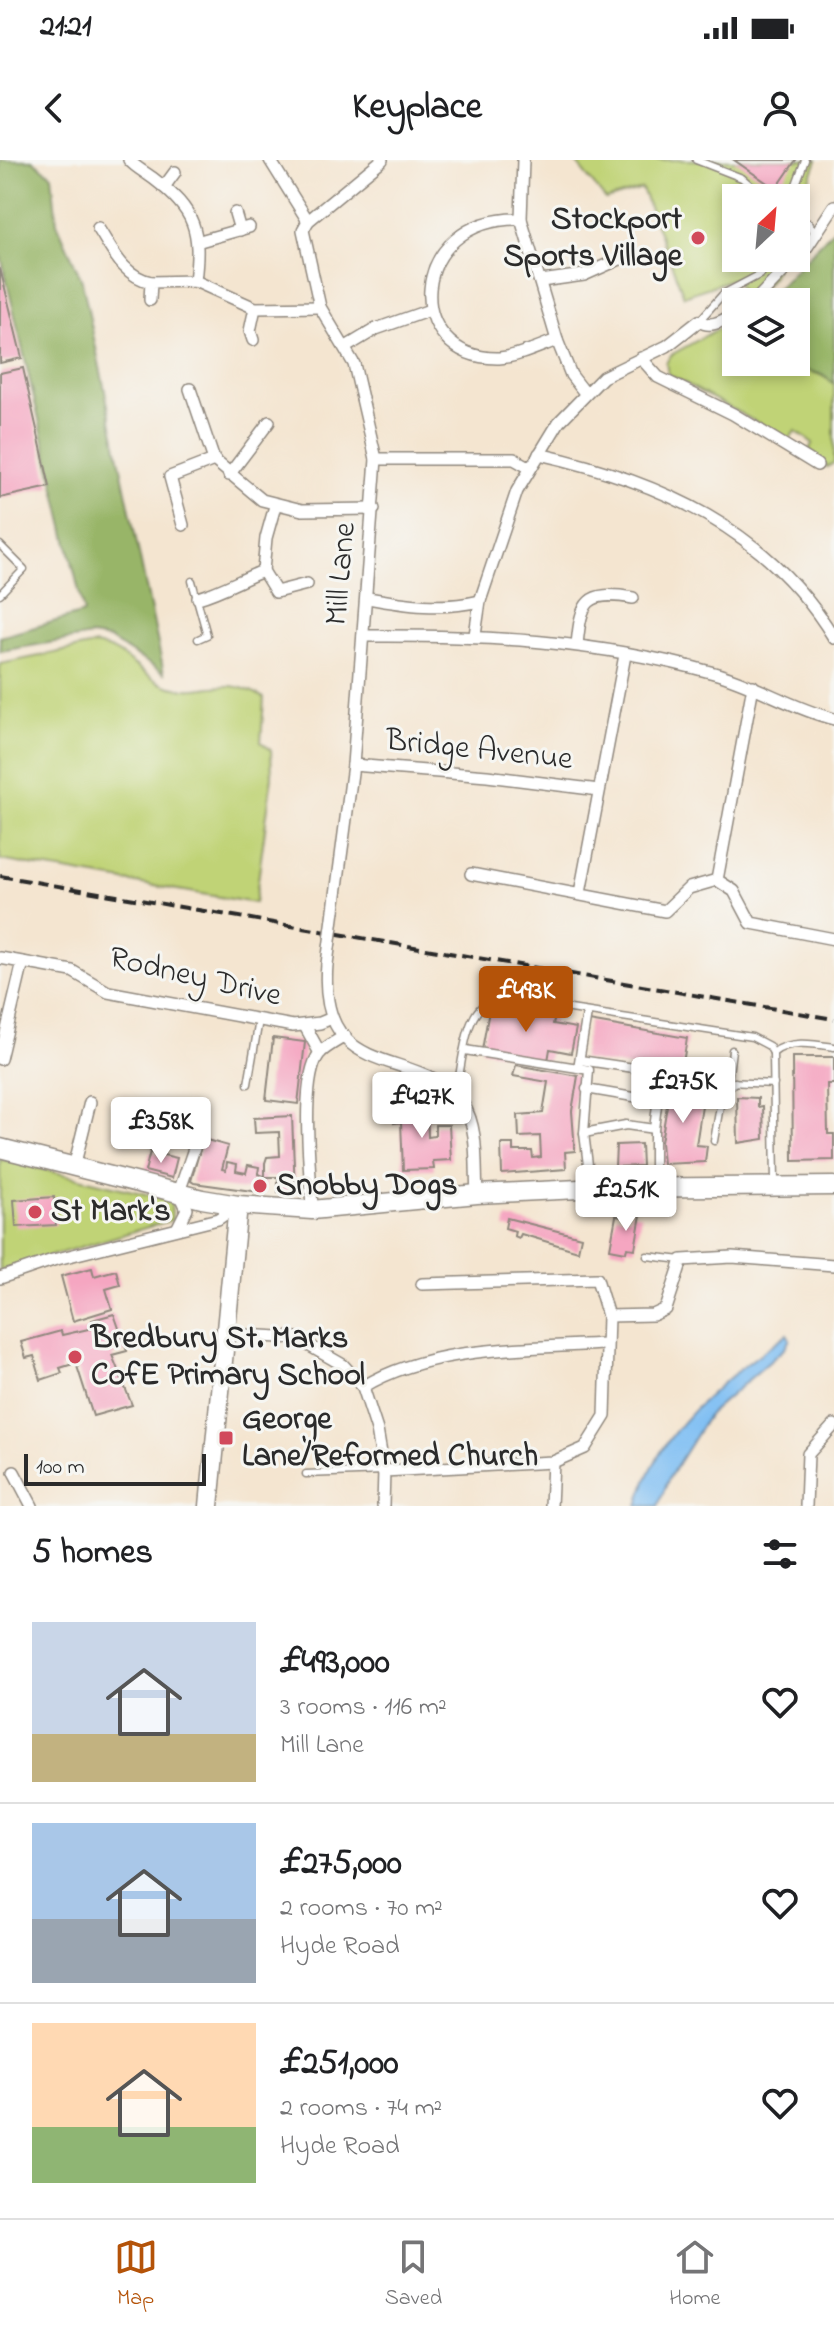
<!DOCTYPE html>
<meta charset="utf-8">
<style>
:root{--surface:#fff;--page:#f6f6f6;--text:#202124;--muted:#757577;--line:#e0e0e0;--accent:#b45309}
body{margin:0;font-family:"Indie Flower",sans-serif;background:var(--page);color:var(--text);height:100vh;display:flex;flex-direction:column;font-size:30px;white-space:nowrap}
*{box-sizing:border-box;margin:0}
p{font-size:26px;color:var(--muted)}
.icon{flex:none;width:44px;height:44px;fill:none;stroke:currentColor;stroke-width:2;stroke-linecap:round;stroke-linejoin:round}
.map{position:relative;height:1346px;overflow:hidden}
.sheet{display:flex;flex-direction:column;background:var(--surface);flex:1}
.sheet>*{flex:none}
.needle{width:52px;rotate:26deg}
.controls{position:absolute;left:722px;top:24px;display:grid;gap:16px}
.controls a{display:grid;place-items:center;width:88px;height:88px;border-radius:0px;background:var(--surface);box-shadow:0 4px 12px #0003;font-size:40px}
.scale{position:absolute;left:24px;bottom:20px;width:182px;box-sizing:border-box;padding-left:8px;border:4px solid #2b2b2b;border-top:0;font-size:22px;line-height:28px;white-space:nowrap;color:#2b2b2b;-webkit-text-stroke:6px #f6f6f2;paint-order:stroke}
.price{position:absolute;translate:-50% -68px;padding:0 18px;border-radius:8px;background:#fff;color:#222;font-size:26px;line-height:52px;filter:drop-shadow(0 2px 4px #0008)}
.price::after{content:'';position:absolute;left:50%;top:48px;width:24px;height:18px;margin-left:-12px;background:inherit;clip-path:polygon(0 0,100% 0,50% 100%)}
.price.active{background:var(--accent);color:#fff}
ul{padding:0;list-style:none}
li{display:flex;align-items:center;gap:24px;height:200px;padding:0 32px}
li+li{border-top:2px solid var(--line)}
li span{display:grid;place-items:center;flex:none;width:224px;height:160px;border-radius:0px;color:#555}
li>.icon{margin-inline-start:auto}
span .icon{width:96px;height:96px;fill:#fffc;stroke-width:1}
li b{font-size:34px}
h2{display:flex;justify-content:space-between;align-items:center;height:96px;padding:0 32px;font-size:34px}
.status{display:flex;justify-content:space-between;align-items:center;height:56px;padding:0 40px;background:var(--surface);direction:ltr}
.status svg{height:22px;fill:currentColor}
header{display:flex;justify-content:space-between;align-items:center;height:104px;padding:0 32px;background:var(--surface);font-size:36px;font-weight:800}
.tab-bar{display:flex;justify-content:space-around;align-items:center;height:112px;border-top:2px solid var(--line);background:var(--surface);font-size:22px;color:var(--muted)}
.tab-bar a{display:grid;justify-items:center;gap:4px}
.tab-bar .active{color:var(--accent)}
.map>svg:first-child{display:block}
</style>
<div class="status"><b>21:21</b><svg viewBox="0 0 49 12"><path d="M0 12V9h3v3zM5 12V6h3v6zM10 12V3h3v9zM15 12V0h3v12zM26 1h20v11H26zM47 4h2v5h-2z"/></svg></div>
<header><svg class="icon" aria-label="back" viewBox="0 0 24 24"><path d="M15 5l-7 7 7 7"/></svg>Keyplace<svg class="icon" aria-label="person" viewBox="0 0 24 24"><circle cx="12" cy="8" r="4"/><path d="M4 21q1-7 8-7t8 7"/></svg></header>
<div class="map">
<svg width="834" height="1346" viewBox="0 0 834 1346">
<rect width="100%" height="100%" fill="#f6f6f2"/>
<filter id="ink" filterUnits="userSpaceOnUse"><feTurbulence type="fractalNoise" baseFrequency=".0125" numOctaves="2"/><feDisplacementMap in="SourceGraphic" scale="16" xChannelSelector="R" yChannelSelector="G"/><feConvolveMatrix kernelMatrix="1 2 1 2 8 2 1 2 1" color-interpolation-filters="sRGB"/></filter>
<filter id="wash" filterUnits="userSpaceOnUse"><feTurbulence type="fractalNoise" baseFrequency=".006" numOctaves="4" result="noise"/><feDisplacementMap in="SourceGraphic" scale="32" xChannelSelector="R" yChannelSelector="G"/><feGaussianBlur stdDeviation="1.8" result="paint"/><feColorMatrix in="noise" values="0 0 0 0 0 0 0 0 0 0 0 0 0 0 0 0 0 1.4 0 .05"/><feComposite in="paint" operator="in"/></filter>
<g filter="url(#wash)">
<rect width="100%" height="100%" fill="#f4e5d0"/>
<g fill="#c0d376" stroke="#767f50" stroke-width="2">
<path d="M574 0H817L796 58V38H736V98H781L772 117 750 142H745L735 118 684 136 642 29 606 40Z"/>
<path d="M734 160 736 202C768 202 808 203 834 224V303L827 307 809 289 813 283 795 271 789 280 668 214 666 203 671 195Z"/>
<path d="M94 485C125 488 142 519 171 527 206 536 224 513 264 538L261 582 271 590 272 617 255 743 0 700V504Z"/>
<path d="M0 999 171 1040 172 1060 0 1111Z"/>
</g>
<g fill="#98b567" stroke="#627049" stroke-width="2">
<path d="M0 0H32L52 15 57 63 82 121 164 513 109 479 91 476 0 491V477L84 453 0 92Z"/>
<path d="M834 69V224L823 215 776 202H796V142H765Z"/>
</g>
<path fill="#7ebef3" stroke="#54748f" stroke-width="2" d="M787 1174 790 1179 785 1188 709 1254 669 1318 658 1346H638C657 1267 726 1219 787 1174Z"/>
<g id="blocks">
<g fill="#f5a6c1">
<path d="M734 0H796L776 29Z"/>
<path d="M0 108 22 198 0 203Z"/>
<path d="M23 208 50 327 0 338V213Z"/>
<path d="M490 845 555 856 553 864 576 868 571 893 550 889 548 901 482 890Z"/>
<path d="M589 861 687 878 681 916 582 899Z"/>
<path d="M273 878 305 882 298 944 266 940Z"/>
<path d="M792 897H834V924H827L828 974H834V1000L793 1001Z"/>
<path d="M516 905 578 916 572 951 575 991 565 992 566 1009 502 1014 501 984H513V991H532L533 998 541 997 540 976 519 977 518 955 543 953 548 922 513 916Z"/>
<path d="M671 921 705 926 696 985 707 986 705 1002 663 1004 661 982Z"/>
<path d="M737 937 758 938V947L763 946 764 979 738 983Z"/>
<path d="M427 948 428 977 435 976V965H449L451 1000 433 1001 434 1009 403 1010 401 962 394 963 393 949Z"/>
<path d="M292 956 295 1031 278 1032V1017H265V1003L267 997 280 996 279 972 255 973 254 958Z"/>
<path d="M203 979 228 986 222 1009 226 1010 227 1002 237 1004 236 1011 246 1013 248 1005 259 1007 258 1014 264 1016 266 1033 194 1023 191 1021Z"/>
<path d="M641 984 642 1006 615 1007 616 985Z"/>
<path d="M150 992 177 998 172 1018 145 1011Z"/>
<path d="M54 1037 56 1065 16 1067 14 1040Z"/>
<path d="M631 1053 641 1055 635 1089 627 1088 626 1092 610 1089 616 1056 630 1058Z"/>
<path d="M507 1058 581 1077 578 1091 521 1074 519 1078 514 1076 515 1071 505 1068Z"/>
<path d="M92 1108 94 1116 116 1110 120 1125 106 1129 112 1149 73 1161 61 1116Z"/>
<path d="M114 1154 127 1191 112 1195 132 1245 93 1256 76 1203 60 1208 62 1213 41 1220 34 1196 26 1198 21 1182 61 1171 62 1175 93 1168 92 1160Z"/>
</g>
</g>
</g>
<g filter="url(#ink)">
<use href="#blocks" fill-opacity="0" stroke="#90887e" stroke-width="2"/>
<g fill="none" stroke-linecap="round" stroke-linejoin="round">
<defs>
<g id="service">
<path d="M696 0 742 18 765 38"/>
<path d="M791 38 805 0"/>
<path d="M809 63 816 76"/>
<path d="M699 161 723 134 761 114 772 98"/>
<path d="M0 385 24 409 0 434"/>
<path d="M192 421 207 475 198 479"/>
<path d="M732 890 728 922 774 924"/>
<path d="M248 924 259 860"/>
<path d="M452 931 457 927C464 897 464 843 499 838L752 877 769 886 773 893"/>
<path d="M714 981 722 934 735 922"/>
<path d="M775 1023 773 893C789 879 815 884 834 887"/>
<path d="M647 1096 682 1100"/>
<path d="M306 1314 384 1311"/>
</g>
<g id="pedestrian">
<path d="M465 890 578 908 587 853"/>
<path d="M580 900 728 922"/>
<path d="M578 908 589 910 584 973 591 1029"/>
<path d="M586 929 657 941"/>
<path d="M584 973 626 965 654 969"/>
<path d="M654 1026V969L661 913"/>
</g>
<g id="minor">
<path d="M129 0C136 8 145 12 154 19 196 51 201 71 195 121"/>
<path d="M270 0 308 61"/>
<path d="M523 0 521 59 557 180 571 215 585 233"/>
<path d="M164 27 175 12"/>
<path d="M235 53 240 70"/>
<path d="M521 59C406 56 401 200 499 198 517 197 540 186 557 180"/>
<path d="M98 68C113 91 123 116 151 122"/>
<path d="M200 81 249 67"/>
<path d="M541 121 584 115 622 98"/>
<path d="M150 140 151 122 195 121 255 148 320 147"/>
<path d="M754 142 807 87 834 46"/>
<path d="M253 180 250 171 255 148"/>
<path d="M346 187 376 169 430 150"/>
<path d="M641 198 658 217 733 254 817 305"/>
<path d="M190 229 214 300 262 340 302 350 374 349"/>
<path d="M539 294C659 321 768 369 834 478"/>
<path d="M376 299H514L530 308"/>
<path d="M229 315 269 262"/>
<path d="M183 365 170 317 214 300"/>
<path d="M263 411 276 432 307 424"/>
<path d="M198 438C222 431 240 420 263 411L266 378 275 346"/>
<path d="M368 438C407 445 441 450 480 441"/>
<path d="M475 475 480 441 517 331 559 262 603 217 667 186 699 161C712 169 723 160 736 153"/>
<path d="M363 476C486 475 594 480 714 513 755 524 793 549 834 559"/>
<path d="M577 485C581 441 586 430 633 438"/>
<path d="M353 605 487 616 599 630"/>
<path d="M471 714 665 751 689 728 717 720"/>
<path d="M717 720 753 526"/>
<path d="M717 720 734 731 751 763 834 779"/>
<path d="M580 733 625 495"/>
<path d="M334 750 353 605 376 299 354 204 320 147 303 70 308 61 382 0"/>
<path d="M0 798 72 811 108 832 293 866 320 863 332 858"/>
<path d="M327 804C317 927 420 883 463 944 479 968 475 1006 477 1034"/>
<path d="M305 866 320 893"/>
<path d="M0 899 23 802"/>
<path d="M74 1007 90 942"/>
<path d="M312 1050C311 1015 299 921 319 894 325 887 337 881 345 876"/>
<path d="M178 1067 187 1049 179 1032 198 977"/>
<path d="M0 1118 53 1100 218 1059 237 1046"/>
<path d="M608 1156 653 1155 666 1149 682 1100 732 1097 834 1105"/>
<path d="M226 1174 296 1178 343 1205 363 1227 377 1270 384 1311 383 1346"/>
<path d="M363 1227C429 1186 529 1188 604 1184"/>
<path d="M384 1311 553 1302 585 1288 605 1256 608 1156 597 1119 422 1124"/>
<path d="M14 1312 32 1346"/>
<path d="M551 1346 553 1302"/>
<path d="M806 1346 808 1294 834 1265"/>
</g>
<g id="primary">
<path d="M0 988 202 1039 238 1045 312 1050 477 1034 599 1028 834 1026"/>
<path d="M209 1346 238 1045"/>
</g>
</defs>
<use href="#service" stroke="#90887e" stroke-width="9"/>
<use href="#pedestrian" stroke="#90887e" stroke-width="11"/>
<use href="#minor" stroke="#90887e" stroke-width="14"/>
<use href="#primary" stroke="#90887e" stroke-width="21"/>
<use href="#service" stroke="#fff" stroke-width="6"/>
<use href="#pedestrian" stroke="#fff" stroke-width="8"/>
<use href="#minor" stroke="#fff" stroke-width="11"/>
<use href="#primary" stroke="#fff" stroke-width="18"/>
<path stroke="#2b2b2b" stroke-width="4" stroke-dasharray="12 6" stroke-linecap="butt" d="M0 716 834 859"/>
<defs>
<path id="minor-bridge" d="M327 804 334 750"/>
</defs>
<use href="#minor-bridge" stroke="#90887e" stroke-width="14" stroke-linecap="butt"/>
<use href="#minor-bridge" stroke="#fff" stroke-width="11"/>
</g>
</g>
<g fill="#d1495b" stroke="#f6f6f2" stroke-width="3">
<circle cx="698" cy="78" r="8"/>
<circle cx="260" cy="1026" r="8"/>
<circle cx="35" cy="1052" r="8"/>
<circle cx="75" cy="1197" r="8"/>
<rect x="218" y="1270" width="16" height="16" rx="4"/>
</g>
<g text-anchor="middle" dominant-baseline="central" stroke-width="6" stroke-linejoin="round" paint-order="stroke">
<g font-size="32" font-weight="bold" fill="#2b2b2b" stroke="#f6f6f2" text-anchor="start">
<text x="682" y="60" text-anchor="end">Stockport<tspan x="682" dy="37">Sports Village</tspan></text>
<text x="276" y="1026">Snobby Dogs</text>
<text x="51" y="1052">St Mark's</text>
<text x="91" y="1179">Bredbury St. Marks<tspan x="91" dy="37">CofE Primary School</tspan></text>
<text x="242" y="1260">George<tspan x="242" dy="37">Lane/Reformed Church</tspan></text>
</g>
<g font-size="32" fill="#2b2b2b" stroke="#f6f6f2">
<text transform="translate(342 414) rotate(-85)">Mill Lane</text>
<text transform="translate(479 591) rotate(6)">Bridge Avenue</text>
<text transform="translate(195 818) rotate(13)">Rodney Drive</text>
</g>
</g>
</svg>
<div class="controls">
<a><svg class="needle" viewBox="-14 -14 28 28"><path d="M0-13l5 13h-10z" fill="#e53935"/><path d="M0 13l5-13h-10z" fill="#757577"/></svg></a>
<a><svg class="icon" aria-label="layers" viewBox="0 0 24 24"><path d="M12 4l9 5-9 5-9-5zM3 14l9 5 9-5"/></svg></a>
</div>
<div class="scale">100 m</div>
<b class="price active" style="left:526px;top:874px">£493K</b>
<b class="price" style="left:683px;top:965px">£275K</b>
<b class="price" style="left:422px;top:980px">£427K</b>
<b class="price" style="left:161px;top:1005px">£358K</b>
<b class="price" style="left:626px;top:1073px">£251K</b>
</div>
<section class="sheet">
<h2>5 homes<svg class="icon" aria-label="filters" viewBox="0 0 24 24"><path d="M4 7h16M4 17h16"/><circle cx="9" cy="7" r="2"/><circle cx="15" cy="17" r="2"/></svg></h2>
<ul>
<li><span style="background:linear-gradient(#c9d6e8 70%,#c2b280 0)"><svg class="icon" aria-label="home" viewBox="0 0 24 24"><path d="M3 11l9-7 9 7M6 9v11h12V9"/></svg></span><div><b>£493,000</b><p>3 rooms · 116 m²</p><p>Mill Lane</p></div><svg class="icon" aria-label="heart" viewBox="0 0 24 24"><path d="M12 20l-8-8c-3-5 5-10 8-4 3-6 11-1 8 4z"/></svg></li>
<li><span style="background:linear-gradient(#a9c7e8 60%,#9aa5b1 0)"><svg class="icon" aria-label="home" viewBox="0 0 24 24"><path d="M3 11l9-7 9 7M6 9v11h12V9"/></svg></span><div><b>£275,000</b><p>2 rooms · 70 m²</p><p>Hyde Road</p></div><svg class="icon" aria-label="heart" viewBox="0 0 24 24"><path d="M12 20l-8-8c-3-5 5-10 8-4 3-6 11-1 8 4z"/></svg></li>
<li><span style="background:linear-gradient(#ffd9b3 65%,#8fb573 0)"><svg class="icon" aria-label="home" viewBox="0 0 24 24"><path d="M3 11l9-7 9 7M6 9v11h12V9"/></svg></span><div><b>£251,000</b><p>2 rooms · 74 m²</p><p>Hyde Road</p></div><svg class="icon" aria-label="heart" viewBox="0 0 24 24"><path d="M12 20l-8-8c-3-5 5-10 8-4 3-6 11-1 8 4z"/></svg></li>
</ul>
</section>
<nav class="tab-bar">
<a class="active"><svg class="icon" aria-label="map" viewBox="0 0 24 24"><path d="M3 6l6-2 6 2 6-2v14l-6 2-6-2-6 2zM9 4v14M15 6v14"/></svg>Map</a>
<a><svg class="icon" aria-label="saved" viewBox="0 0 24 24"><path d="M7 4h10v16l-5-4-5 4z"/></svg>Saved</a>
<a><svg class="icon" aria-label="home" viewBox="0 0 24 24"><path d="M3 11l9-7 9 7M6 9v11h12V9"/></svg>Home</a>
</nav>
